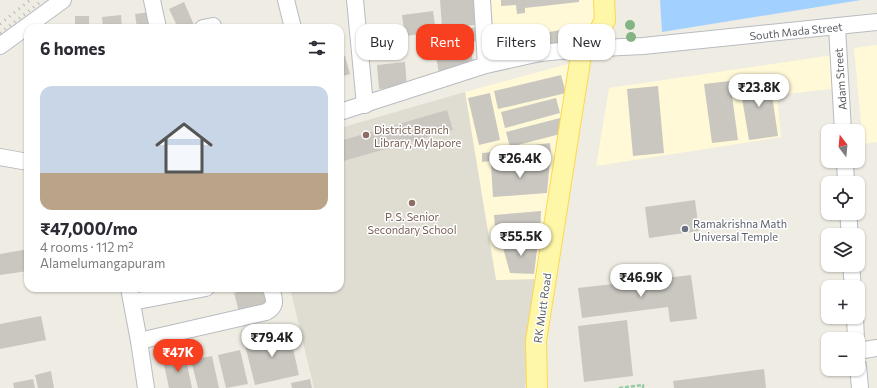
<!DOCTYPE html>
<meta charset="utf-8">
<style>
:root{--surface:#fff;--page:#f2f2f3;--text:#2b2b33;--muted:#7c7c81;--accent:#f84021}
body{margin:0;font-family:Commissioner,sans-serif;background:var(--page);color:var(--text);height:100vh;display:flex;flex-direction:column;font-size:15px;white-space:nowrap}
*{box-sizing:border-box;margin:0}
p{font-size:13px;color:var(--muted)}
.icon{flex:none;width:22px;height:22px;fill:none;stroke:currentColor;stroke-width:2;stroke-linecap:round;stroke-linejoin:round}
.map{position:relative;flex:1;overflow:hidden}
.sheet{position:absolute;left:24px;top:24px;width:320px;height:268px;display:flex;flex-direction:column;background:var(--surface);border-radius:12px;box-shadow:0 1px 3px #0004}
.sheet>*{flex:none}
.banner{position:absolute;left:356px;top:24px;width:380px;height:36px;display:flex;gap:8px}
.needle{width:26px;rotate:344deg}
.buttons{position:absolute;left:821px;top:124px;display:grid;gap:8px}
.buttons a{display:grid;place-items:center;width:44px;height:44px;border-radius:8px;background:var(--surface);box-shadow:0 1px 3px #0004;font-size:20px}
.price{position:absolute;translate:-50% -34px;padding:0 9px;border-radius:14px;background:#fff;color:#222;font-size:13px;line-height:26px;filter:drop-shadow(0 1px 2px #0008)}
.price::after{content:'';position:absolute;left:50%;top:24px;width:12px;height:9px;margin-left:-6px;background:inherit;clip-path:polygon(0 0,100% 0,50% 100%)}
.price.active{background:var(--accent);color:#fff}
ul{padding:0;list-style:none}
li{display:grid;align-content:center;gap:8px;height:212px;padding:0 16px}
li span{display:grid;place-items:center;height:124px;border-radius:12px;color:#555}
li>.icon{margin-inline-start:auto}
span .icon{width:72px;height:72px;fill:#fffc;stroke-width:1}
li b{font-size:17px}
h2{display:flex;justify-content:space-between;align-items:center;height:48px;padding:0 16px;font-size:17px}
.chip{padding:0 14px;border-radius:12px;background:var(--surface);box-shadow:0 1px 3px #0004;font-size:14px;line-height:36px}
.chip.active{background:var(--accent);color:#fff}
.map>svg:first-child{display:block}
</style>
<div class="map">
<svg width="877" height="388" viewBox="0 0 877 388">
<rect width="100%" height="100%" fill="#efede3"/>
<g fill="#fff9d8">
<path d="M491 0H598L600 15 588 46 497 65Z"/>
<path d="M877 45V142L863 144 854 48Z"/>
<path d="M840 54V88L777 95 781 137 596 166 609 88Z"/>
<path d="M577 63 543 279 496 281 465 92 568 64Z"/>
</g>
<path fill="#dfddd2" d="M465 92 496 280 543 279 525 388H314L290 288H340V128Z"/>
<path fill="#a3d1ff" d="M660 0H861L662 32Z"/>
<g fill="#cac7c0">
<path d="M440 0H476L478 25 442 27Z"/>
<path d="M501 0H579V2L525 8V13L517 14 516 5 501 6Z"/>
<path d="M184 2 194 25 186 28H178L169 9Z"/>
<path d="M433 11 436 32 405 36 402 15Z"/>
<path d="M150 12 152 28H137L135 14Z"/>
<path d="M121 15 122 28H103L102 17Z"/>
<rect x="75" y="16" width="14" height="12"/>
<path d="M476 27 478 41 443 46 440 33Z"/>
<path d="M560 30 562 42 535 47 533 35Z"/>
<path d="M403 38 405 57 378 60 376 41Z"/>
<path d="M470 45 474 67 439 73 435 51Z"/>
<path d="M345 56 350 74 340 77V57Z"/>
<path d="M405 62 407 87 379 89 377 65Z"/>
<path d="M561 75 566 93 498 109 494 91Z"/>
<path d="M769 75 778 136 749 140 739 80Z"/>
<path d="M730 81 738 140 712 143 704 84Z"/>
<path d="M658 86 664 153 633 156 627 89Z"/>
<path d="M490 93 500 140 479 145 468 98Z"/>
<path d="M556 98 560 113 505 128 501 112Z"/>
<path d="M447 110 453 130 340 162V141Z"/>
<path d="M560 118 564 133 510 147 506 132Z"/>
<path d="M550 143 551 156 519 160 518 147Z"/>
<path d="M515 150 516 158 482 162V153Z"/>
<path d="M550 160 547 193 493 197 491 165Z"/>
<path d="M695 200 699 231 649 238 645 207Z"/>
<path d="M541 211 540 238 496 241 494 215Z"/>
<path d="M538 242 534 274 510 273 502 244Z"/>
<path d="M28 249V271L0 275V254Z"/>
<path d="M691 275 697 319 670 322 668 307 582 318 578 288Z"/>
<path d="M253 288H267L271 304 239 312 234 293Z"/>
<path d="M41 316 46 340 0 349V324Z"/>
<path d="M627 320 633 376 584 382 578 326Z"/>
<path d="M289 331 299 375 255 385 244 341Z"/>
<path d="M240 350 248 384 226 388 218 355Z"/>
<path d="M185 355 192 388H169L163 360Z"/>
<path d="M212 356 219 388H198L191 360Z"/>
<path d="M764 369 766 388H674L673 381Z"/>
<path d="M51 371 54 388H38L35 375Z"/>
<path d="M33 379 35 388H14L13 383Z"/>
<path d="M310 379 312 388H292L291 383Z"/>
</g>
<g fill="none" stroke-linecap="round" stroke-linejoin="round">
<defs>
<g id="minor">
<path d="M152 0 158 28"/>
<path d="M286 0 293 28"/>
<path d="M355 0 365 105"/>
<path d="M482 0 486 65"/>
<path d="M837 27 843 131"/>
<path d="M203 28 213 26"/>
<path d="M0 46 63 0"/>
<path d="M340 112 486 65 540 53 582 49 643 46 877 22"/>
<path d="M0 157 28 162"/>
<path d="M845 161 846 183"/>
<path d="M848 213 850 235"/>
<path d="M851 265 853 287"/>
<path d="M129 288 139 341 146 388"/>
<path d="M132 302 206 288"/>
<path d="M855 317 856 339"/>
<path d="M139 341 266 312C278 306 274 299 271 288"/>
<path d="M858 351 877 348"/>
<path d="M858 366 860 388"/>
</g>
<path id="major" d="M537 388 536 341 582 49 598 34 605 20 604 0"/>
</defs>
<use href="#minor" stroke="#b8bbc0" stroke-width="18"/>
<use href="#major" stroke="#fdd84e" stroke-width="22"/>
<path stroke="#95caa8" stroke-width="2.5" stroke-dasharray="4 2" stroke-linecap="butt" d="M619 388 643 385V388"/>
<use href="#minor" stroke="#fff" stroke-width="16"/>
<use href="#major" stroke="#fff7a8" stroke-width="20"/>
<g stroke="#b5b6b6" stroke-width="3" stroke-dasharray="1 5" stroke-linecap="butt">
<path d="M0 24 30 0"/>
<path d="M0 33 43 0"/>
</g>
</g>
<g fill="#84b384">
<circle cx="630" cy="25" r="5"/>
<circle cx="631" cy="37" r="5"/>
</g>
<g fill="#8d6e63" stroke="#fff" stroke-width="1.5">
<circle cx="366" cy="135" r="4"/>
<circle cx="412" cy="203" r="4"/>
</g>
<circle fill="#6b7280" stroke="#fff" stroke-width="1.5" cx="685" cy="229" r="4"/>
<g text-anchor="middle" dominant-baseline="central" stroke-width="3" stroke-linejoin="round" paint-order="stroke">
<g font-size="11" fill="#5b5f65" stroke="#fff">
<text transform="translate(796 31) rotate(-6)">South Mada Street</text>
<text transform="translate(840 79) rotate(-94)">Adam Street</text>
<text transform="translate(542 308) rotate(-82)">RK Mutt Road</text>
</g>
<g font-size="11" fill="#785e54" stroke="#fff" text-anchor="start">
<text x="374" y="129">District Branch<tspan x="374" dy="13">Library, Mylapore</tspan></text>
<text x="412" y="216" text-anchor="middle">P. S. Senior<tspan x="412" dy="13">Secondary School</tspan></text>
</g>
<g font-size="11" fill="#5b616d" stroke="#fff" text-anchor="start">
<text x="693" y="223">Ramakrishna Math<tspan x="693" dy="13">Universal Temple</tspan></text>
</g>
</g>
</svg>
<div class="buttons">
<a><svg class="needle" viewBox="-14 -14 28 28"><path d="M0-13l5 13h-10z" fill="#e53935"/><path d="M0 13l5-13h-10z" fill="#7c7c81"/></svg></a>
<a><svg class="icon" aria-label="locate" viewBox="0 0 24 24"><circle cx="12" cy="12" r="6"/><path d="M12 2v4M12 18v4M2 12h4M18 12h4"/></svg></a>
<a><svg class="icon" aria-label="layers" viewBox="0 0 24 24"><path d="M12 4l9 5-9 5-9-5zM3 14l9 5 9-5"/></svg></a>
<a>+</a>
<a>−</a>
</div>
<b class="price" style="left:759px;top:108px">₹23.8K</b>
<b class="price" style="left:520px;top:179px">₹26.4K</b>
<b class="price" style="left:521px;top:257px">₹55.5K</b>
<b class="price" style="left:641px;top:298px">₹46.9K</b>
<b class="price" style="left:272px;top:358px">₹79.4K</b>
<b class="price active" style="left:178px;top:373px">₹47K</b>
<div class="banner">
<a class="chip">Buy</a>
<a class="chip active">Rent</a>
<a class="chip">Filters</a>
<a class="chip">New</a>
</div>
<section class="sheet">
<h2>6 homes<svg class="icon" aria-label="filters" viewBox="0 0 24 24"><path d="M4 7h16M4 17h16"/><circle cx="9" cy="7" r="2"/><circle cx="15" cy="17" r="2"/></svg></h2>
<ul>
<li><span style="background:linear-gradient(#c9d6e8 70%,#b9a48a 0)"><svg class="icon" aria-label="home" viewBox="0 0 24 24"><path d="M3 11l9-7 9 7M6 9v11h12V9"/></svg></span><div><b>₹47,000/mo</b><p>4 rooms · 112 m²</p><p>Alamelumangapuram</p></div></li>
</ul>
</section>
</div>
